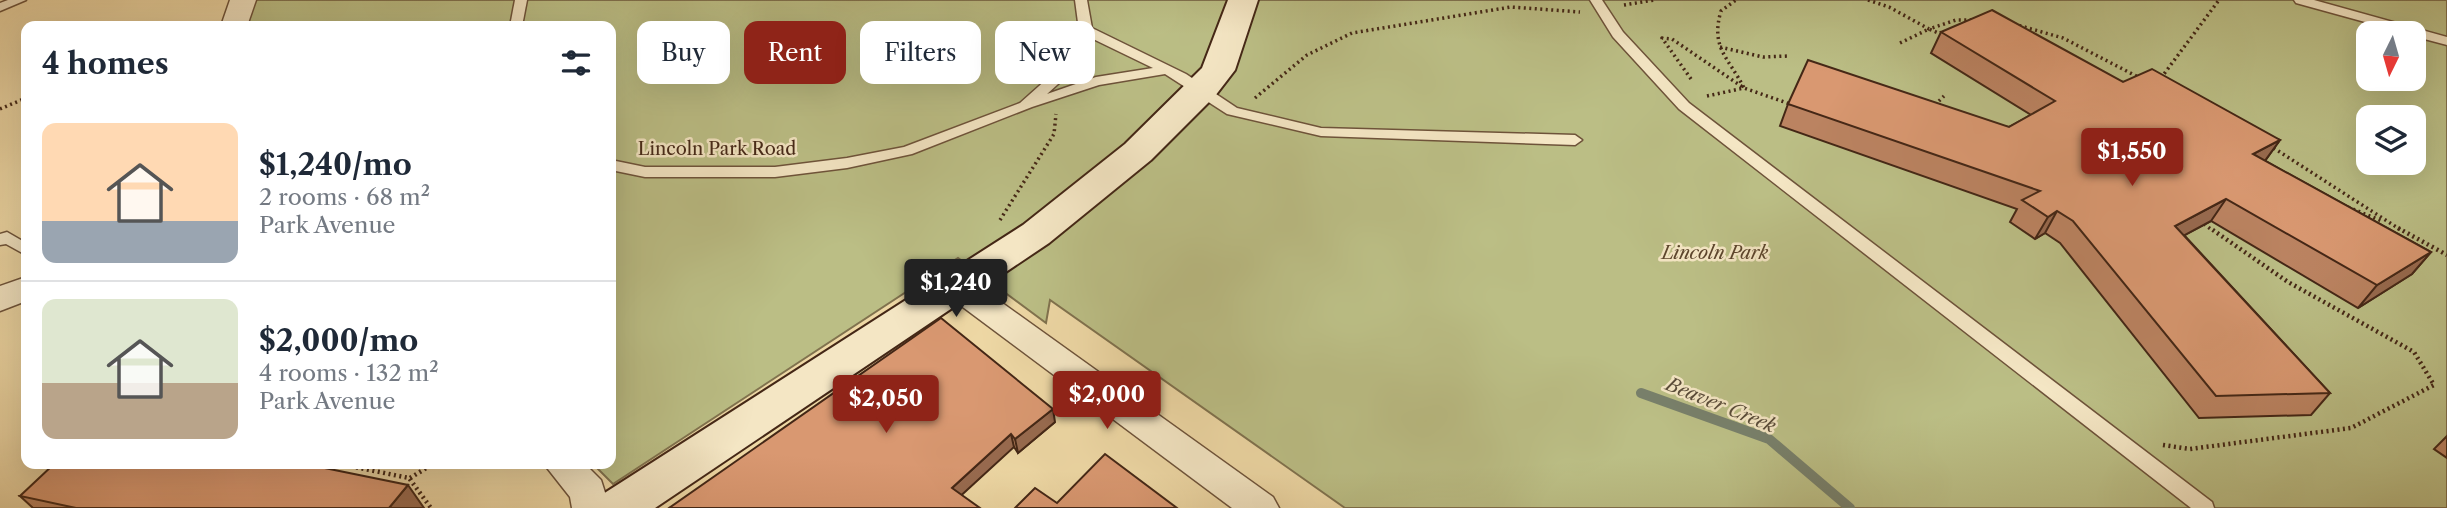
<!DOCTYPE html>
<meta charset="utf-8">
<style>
:root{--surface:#fff;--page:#f2f2f3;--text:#1f2937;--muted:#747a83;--line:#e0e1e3;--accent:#8f2418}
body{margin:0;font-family:"Libre Caslon Text",serif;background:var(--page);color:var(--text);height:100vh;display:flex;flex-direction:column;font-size:26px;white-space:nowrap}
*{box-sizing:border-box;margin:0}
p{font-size:23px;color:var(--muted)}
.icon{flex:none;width:38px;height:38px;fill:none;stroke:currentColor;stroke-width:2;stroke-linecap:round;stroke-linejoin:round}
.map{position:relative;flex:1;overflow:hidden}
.sheet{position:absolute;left:21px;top:21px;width:595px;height:448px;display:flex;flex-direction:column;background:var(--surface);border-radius:14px;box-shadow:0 7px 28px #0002}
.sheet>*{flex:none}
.guide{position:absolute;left:637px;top:21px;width:665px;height:63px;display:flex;gap:14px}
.needle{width:46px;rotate:185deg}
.fabs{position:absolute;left:2356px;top:21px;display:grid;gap:14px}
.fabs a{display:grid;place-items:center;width:70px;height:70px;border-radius:14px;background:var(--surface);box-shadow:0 7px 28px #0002;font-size:35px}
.price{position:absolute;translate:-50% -60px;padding:0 16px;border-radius:7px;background:var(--accent);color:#fff;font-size:23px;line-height:46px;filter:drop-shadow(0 2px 4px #0008)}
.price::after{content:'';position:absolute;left:50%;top:42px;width:21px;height:16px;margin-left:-10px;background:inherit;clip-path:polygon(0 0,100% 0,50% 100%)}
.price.active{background:#222;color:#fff}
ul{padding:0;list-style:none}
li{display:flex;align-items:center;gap:21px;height:175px;padding:0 21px}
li+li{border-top:2px solid var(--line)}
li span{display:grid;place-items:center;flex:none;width:196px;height:140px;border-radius:14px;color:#555}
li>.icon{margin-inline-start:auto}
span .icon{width:84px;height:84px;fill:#fffc;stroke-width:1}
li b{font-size:30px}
h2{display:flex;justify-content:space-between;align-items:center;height:84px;padding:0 21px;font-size:30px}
.chip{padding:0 24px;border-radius:14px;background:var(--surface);box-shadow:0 7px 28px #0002;font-size:24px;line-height:63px}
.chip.active{background:var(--accent);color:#fff}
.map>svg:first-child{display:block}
</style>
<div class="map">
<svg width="2447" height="508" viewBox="0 0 2447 508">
<rect width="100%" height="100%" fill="#eed8a5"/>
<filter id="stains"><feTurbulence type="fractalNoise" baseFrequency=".00286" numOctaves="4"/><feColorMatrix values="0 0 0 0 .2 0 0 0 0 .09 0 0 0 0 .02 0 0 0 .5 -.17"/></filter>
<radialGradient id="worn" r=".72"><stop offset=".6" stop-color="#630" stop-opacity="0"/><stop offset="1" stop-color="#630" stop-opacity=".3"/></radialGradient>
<path fill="#bbbe85" stroke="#80724e" stroke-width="2" fill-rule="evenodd" d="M254 0H2447V508H1345L1050 300 1046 323 958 258 613 484 593 464H611V26H246ZM2368 33H2413V79H2368ZM2368 117H2413V163H2368Z"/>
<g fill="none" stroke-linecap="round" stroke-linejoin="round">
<path stroke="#78806b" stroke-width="10" d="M1641 393 1769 439 1850 508"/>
<defs>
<g id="lane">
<path d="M8 0H26L0 11V3Z"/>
<path d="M515 0H527L522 26H510Z"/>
<path d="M1075 0H1087L1092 28 1186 74 1237 108 1321 128 1575 135 1582 140 1575 145 1321 136 1227 114 1165 74 1099 85 1032 107 912 154 847 168 775 177H645L611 170V160L645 167H775L847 158 904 147 1020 103 1057 70 1079 30ZM1089 37 1153 68 1096 77 1047 94 1068 75Z"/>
<path d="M1590 0H1602L1623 32 1689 103 2212 502 2214 508H2191L1679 109 1613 37Z"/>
<path d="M2294 0H2314L2447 37V45L2413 36V33H2405L2296 3Z"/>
<path d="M7 232 26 243V255L6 244 0 245V234Z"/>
</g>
<g id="street">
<path d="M230 0H256L247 26H221Z"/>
<path d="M955 274 966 277 1273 497 1279 508H1232L944 293 939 285 944 277Z"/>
<path d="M26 277V301L0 311V286Z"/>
<path d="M544 464H585L601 480 610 508H572L570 497Z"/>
</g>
<path id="secondary" d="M1228 0H1258L1235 70 1215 96 1151 160 1049 243 655 508H596L603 494 1023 225 1125 144 1202 68Z"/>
</defs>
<use href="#lane" stroke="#6e533a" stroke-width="3"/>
<use href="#street" stroke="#6e533a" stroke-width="3"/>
<use href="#secondary" stroke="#442716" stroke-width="4"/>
<g stroke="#442716" stroke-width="3.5" stroke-dasharray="2 3.5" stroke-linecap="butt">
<path d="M1868 0 1889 7 1929 29 1956 20H1974"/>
<path d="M1624 5 1654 0"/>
<path d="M2014 24 2063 38 2140 78"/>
<path d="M1900 43 1929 29 1943 35"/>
<path d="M1720 47 1763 57 1788 56"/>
<path d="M2161 78 2219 0"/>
<path d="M1691 79 1662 38 1672 39 1744 88 1790 104"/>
<path d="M1707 96 1744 88C1729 58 1710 48 1721 11L1736 0"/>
<path d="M1255 98 1307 55 1352 33 1511 7 1580 12"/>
<path d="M1935 105 1944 96"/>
<path d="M0 109 26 98"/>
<path d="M2269 145 2401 230"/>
<path d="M2348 207 2382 221"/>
<path d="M1000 220 1054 134 1056 114"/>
<path d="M2204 224 2212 230"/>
</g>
<g stroke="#442716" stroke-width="4.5" stroke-dasharray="2 3.5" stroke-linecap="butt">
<path d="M2398 228 2447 255"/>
<path d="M2163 445 2190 449 2351 428 2434 385 2414 352 2288 282 2210 228"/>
<path d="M340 464 409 478 431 508"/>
<path d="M410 478 433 464"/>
</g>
<use href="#lane" fill="#f4e6c4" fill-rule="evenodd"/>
<use href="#street" fill="#f4e6c4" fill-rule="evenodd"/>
<use href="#secondary" fill="#f4e6c4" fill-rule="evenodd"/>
</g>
<g fill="#bb8361" stroke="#442716" stroke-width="2">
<path d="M1941 32 2123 82 2280 140 2265 161 2431 252 2412 274 2358 308 2211 221 2184 235 2330 393 2311 415 2199 418 2060 243 2045 233 2035 239 2010 222 2017 209 1780 126 1788 104 2009 127 2031 115 1931 53Z"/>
<path d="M1055 422 1018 453 1014 447 669 508Z"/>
<path d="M2447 436V458L2434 449Z"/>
<path d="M20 496 424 508H33Z"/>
</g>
<g fill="#986a4f" stroke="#442716" stroke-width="2">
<path d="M2280 140 2264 162 2253 154Z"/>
<path d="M2226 199 2211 221 2161 248 2175 226Z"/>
<path d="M2057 211 2045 233 2035 239 2048 217Z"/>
<path d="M2431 252 2412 274 2358 308 2377 285Z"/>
<path d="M1053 409 1055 422 1018 453 1015 439Z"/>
<path d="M1011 434 1014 447 955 501 952 488Z"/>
<path d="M408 485 424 508H389Z"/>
</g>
<g fill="#d99871" stroke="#442716" stroke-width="2">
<path d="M1992 10 2123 82 2152 69 2280 140 2253 154 2431 252 2377 285 2226 199 2175 226 2330 393 2216 396 2073 221 2057 211 2048 217 2022 200 2040 191 1788 104 1808 60 2009 127 2055 101 1941 32Z"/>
<path d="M941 318 1053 409 1015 439 1011 434 952 488 980 508H669Z"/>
<path d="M1105 454 1177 508H1015L1035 488 1057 503Z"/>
<path d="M54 464H305L408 485 389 508H76L20 496Z"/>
</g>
<g text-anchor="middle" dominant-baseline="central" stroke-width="5" stroke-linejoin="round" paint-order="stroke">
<g font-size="18" fill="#442716" stroke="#f4e6c4">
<text x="717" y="149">Lincoln Park Road</text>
</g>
<g font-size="18" font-style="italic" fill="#5c452c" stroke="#f4e6c4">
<text x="1715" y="253">Lincoln Park</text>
</g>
<g font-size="19" font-style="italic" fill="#5a4c39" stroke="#f4e6c4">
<text transform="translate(1721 405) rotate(22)">Beaver Creek</text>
</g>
</g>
<rect width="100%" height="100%" filter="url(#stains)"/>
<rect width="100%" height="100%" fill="url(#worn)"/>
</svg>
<div class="fabs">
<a><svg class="needle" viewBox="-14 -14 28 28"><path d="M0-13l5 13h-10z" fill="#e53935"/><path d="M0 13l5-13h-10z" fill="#747a83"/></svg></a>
<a><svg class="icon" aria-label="layers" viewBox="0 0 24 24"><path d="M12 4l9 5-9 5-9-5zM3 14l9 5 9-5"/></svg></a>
</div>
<b class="price" style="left:2132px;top:188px">$1,550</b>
<b class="price active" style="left:956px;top:319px">$1,240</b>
<b class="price" style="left:1107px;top:431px">$2,000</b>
<b class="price" style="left:886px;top:435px">$2,050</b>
<div class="guide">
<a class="chip">Buy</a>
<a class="chip active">Rent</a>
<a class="chip">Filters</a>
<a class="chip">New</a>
</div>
<section class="sheet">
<h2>4 homes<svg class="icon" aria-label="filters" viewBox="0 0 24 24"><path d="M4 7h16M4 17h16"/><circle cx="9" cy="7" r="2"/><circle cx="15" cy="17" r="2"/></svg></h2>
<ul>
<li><span style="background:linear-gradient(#ffd9b3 70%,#9aa5b1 0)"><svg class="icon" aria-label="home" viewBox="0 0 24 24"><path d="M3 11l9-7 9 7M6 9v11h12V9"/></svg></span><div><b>$1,240/mo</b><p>2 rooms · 68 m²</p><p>Park Avenue</p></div></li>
<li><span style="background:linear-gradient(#dfe7d0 60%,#b9a48a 0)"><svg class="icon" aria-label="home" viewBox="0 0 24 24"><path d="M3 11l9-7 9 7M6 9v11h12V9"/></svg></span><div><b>$2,000/mo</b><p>4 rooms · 132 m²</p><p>Park Avenue</p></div></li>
</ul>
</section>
</div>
